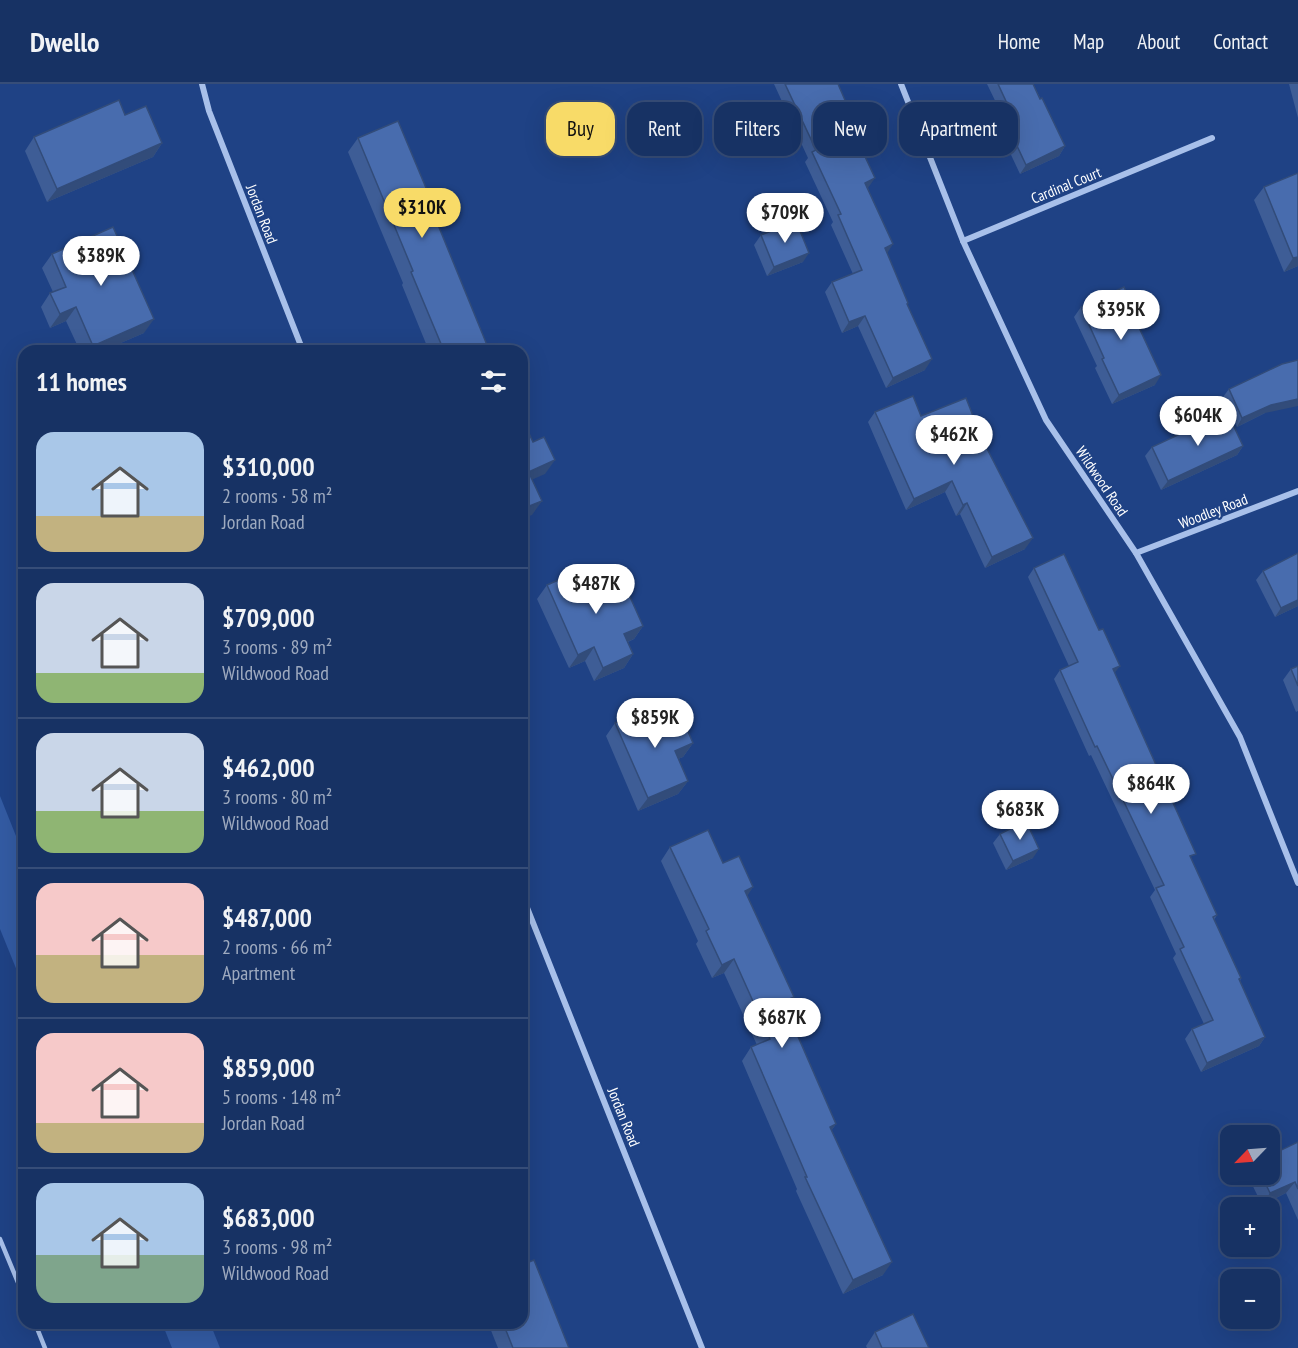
<!DOCTYPE html>
<meta charset="utf-8">
<style>
:root{--surface:#173264;--page:#243e6d;--text:#f1f3f6;--muted:#9eaabf;--line:#364d78;--accent:#f8db68}
body{margin:0;font-family:"PT Sans Narrow",sans-serif;background:var(--page);color:var(--text);height:100vh;display:flex;flex-direction:column;font-size:22px;white-space:nowrap}
*{box-sizing:border-box;margin:0}
p{font-size:20px;color:var(--muted)}
.icon{flex:none;width:33px;height:33px;fill:none;stroke:currentColor;stroke-width:2;stroke-linecap:round;stroke-linejoin:round}
.map{position:relative;flex:1;overflow:hidden}
.details{position:absolute;left:18px;top:261px;width:510px;height:984px;display:flex;flex-direction:column;background:var(--surface);border-radius:18px;box-shadow:0 6px 24px #0002,0 0 0 2px var(--line)}
.details>*{flex:none}
.top-card{position:absolute;left:546px;top:18px;width:570px;height:54px;display:flex;gap:12px}
.needle{width:39px;rotate:245deg}
.controls{position:absolute;left:1220px;top:1041px;display:grid;gap:12px}
.controls a{display:grid;place-items:center;width:60px;height:60px;border-radius:12px;background:var(--surface);box-shadow:0 6px 24px #0002,0 0 0 2px var(--line);font-size:30px}
.price{position:absolute;translate:-50% -51px;padding:0 14px;border-radius:21px;background:#fff;color:#222;font-size:20px;line-height:39px;filter:drop-shadow(0 2px 3px #0008)}
.price::after{content:'';position:absolute;left:50%;top:36px;width:18px;height:14px;margin-left:-9px;background:inherit;clip-path:polygon(0 0,100% 0,50% 100%)}
.price.current{background:var(--accent);color:#111}
ul{padding:0;list-style:none}
li{display:flex;align-items:center;gap:18px;height:150px;padding:0 18px}
li+li{border-top:2px solid var(--line)}
li span{display:grid;place-items:center;flex:none;width:168px;height:120px;border-radius:18px;color:#555}
li>.icon{margin-inline-start:auto}
span .icon{width:72px;height:72px;fill:#fffc;stroke-width:1}
li b{font-size:26px}
h2{display:flex;justify-content:space-between;align-items:center;height:72px;padding:0 18px;font-size:26px}
.chip{padding:0 21px;border-radius:18px;background:var(--surface);box-shadow:0 6px 24px #0002,0 0 0 2px var(--line);font-size:21px;line-height:54px}
.chip.current{background:var(--accent);color:#111}
header{display:flex;align-items:center;gap:36px;box-sizing:border-box;height:84px;padding:0 30px;background:var(--surface);border-bottom:2px solid var(--line)}
header strong{font-size:28px}
nav{display:flex;gap:33px;margin-inline-start:auto;font-size:21px}
.map>svg:first-child{display:block}
</style>
<header>
<strong>Dwello</strong>
<nav><a>Home</a><a>Map</a><a>About</a><a>Contact</a></nav>
</header>
<div class="map">
<svg width="1298" height="1264" viewBox="0 0 1298 1264">
<rect width="100%" height="100%" fill="#1f4285"/>
<g fill="#335ba3">
<path d="M0 712 24 772V904L0 845Z"/>
<path d="M162 1239H210L220 1264H172Z"/>
</g>
<g fill="none" stroke-linecap="round" stroke-linejoin="round">
<g stroke="#a8c0ea" stroke-width="4.5">
<path d="M0 1155 24 1213"/>
<path d="M35 1239 45 1264"/>
</g>
<g stroke="#a8c0ea" stroke-width="6">
<path d="M202 0 209 27 303 267"/>
<path d="M901 0 963 157 1046 336 1136 469 1240 653 1298 799"/>
<path d="M963 157 1212 54"/>
<path d="M1136 469 1298 407"/>
<path d="M522 811 702 1264"/>
</g>
</g>
<g fill="#3e5d96">
<path d="M774 0H838L851 30 848 35 868 104 887 169 908 219 907 221 925 286 886 304 858 242 842 249 825 208 832 198 853 190 831 141 833 138 805 78 808 74Z"/>
<path d="M987 0H1033L1065 62 1059 72 1020 90 997 41 1003 33Z"/>
<path d="M1289 0H1298V34Z"/>
<path d="M125 31 162 59 153 73 47 118 25 67 34 53Z"/>
<path d="M358 54 439 135 437 138 482 267H429L402 201 403 199 348 68Z"/>
<path d="M1298 89V182L1284 188 1254 116 1264 103Z"/>
<path d="M761 151 803 178 767 192 754 161Z"/>
<path d="M52 170 144 249 102 267H80L66 237 50 244 41 223 50 209 53 208 42 184Z"/>
<path d="M1081 223 1137 239 1155 301 1112 320 1095 284 1097 282 1074 233Z"/>
<path d="M1229 305 1265 329 1237 343 1223 313Z"/>
<path d="M875 328 921 332 1025 465 985 484 960 430 956 432 945 408 906 426 868 338Z"/>
<path d="M1243 362 1237 371 1161 406 1145 372 1152 363Z"/>
<path d="M1298 469V522L1275 533 1256 496 1263 487Z"/>
<path d="M1034 484 1114 590 1192 776 1217 831 1214 836 1241 894 1240 897 1265 953 1259 962 1201 988 1185 955 1192 945 1204 940 1173 874 1176 870 1150 813 1155 806 1091 671 1089 672 1054 595 1060 586 1069 582 1028 493Z"/>
<path d="M547 501 601 505 643 542 634 555 628 558 633 570 624 584 594 597 585 577 569 584 537 515Z"/>
<path d="M1298 582V627L1296 628 1283 596 1291 585Z"/>
<path d="M615 639 666 641 693 659 683 673 678 675 688 697 678 710 638 727 606 652Z"/>
<path d="M1000 750 1033 774 1006 786 993 759Z"/>
<path d="M670 763 723 779 753 803 747 811 794 913 786 924 836 1040 831 1047 883 1191 843 1210 796 1107 797 1105 742 977 751 963 757 961 724 889 712 894 696 860 698 857 661 777Z"/>
<path d="M1298 1058V1136L1286 1109 1262 1121 1247 1090H1269Z"/>
<path d="M313 1239H331L316 1246Z"/>
<path d="M488 1239H522L569 1264H498Z"/>
<path d="M875 1248 929 1264H867L866 1262Z"/>
</g>
<g fill="#324c7a">
<path d="M162 59 153 73 47 118 57 105Z"/>
<path d="M1065 62 1059 72 1020 90 1026 81Z"/>
<path d="M875 94 868 104 865 99Z"/>
<path d="M893 160 886 171 885 164Z"/>
<path d="M809 169 803 178 767 192 774 183Z"/>
<path d="M1298 173V182L1284 188 1293 174Z"/>
<path d="M76 223 66 237 50 244 60 230Z"/>
<path d="M865 232 858 242 842 249 849 238Z"/>
<path d="M154 235 144 249 102 267H89L93 262Z"/>
<path d="M487 261 482 267H471Z"/>
<path d="M932 275 925 286 886 304 893 294Z"/>
<path d="M1161 291 1155 301 1112 320 1119 311Z"/>
<path d="M1298 315V322L1265 329 1237 343 1242 334 1271 321Z"/>
<path d="M1243 362 1237 371 1161 406 1168 397Z"/>
<path d="M555 376 545 390 522 400V391Z"/>
<path d="M952 397 945 408 906 426 914 415Z"/>
<path d="M542 417 532 431 522 435V426Z"/>
<path d="M967 419 960 430 956 432 963 421Z"/>
<path d="M529 441 522 450V444Z"/>
<path d="M1033 454 1025 465 985 484 992 473Z"/>
<path d="M1298 516V522L1275 533 1281 524Z"/>
<path d="M643 542 634 555 615 563 624 550Z"/>
<path d="M594 563 585 577 569 584 578 571Z"/>
<path d="M633 570 624 584 594 597 603 584Z"/>
<path d="M1120 582 1113 591V585Z"/>
<path d="M693 659 683 673 665 680 675 667Z"/>
<path d="M688 697 678 710 638 727 648 714Z"/>
<path d="M1039 765 1033 774 1006 786 1013 777Z"/>
<path d="M753 803 744 817 745 807Z"/>
<path d="M734 875 724 889 712 894 722 881Z"/>
<path d="M794 913 785 926 783 918Z"/>
<path d="M1265 953 1259 962 1201 988 1207 979Z"/>
<path d="M836 1040 827 1053 830 1043Z"/>
<path d="M1295 1098 1286 1109 1262 1121 1270 1109Z"/>
<path d="M892 1178 883 1191 843 1210 853 1196Z"/>
<path d="M321 1239H331L316 1246Z"/>
</g>
<g fill="#486cae" stroke="#324c7a" stroke-width="1.5">
<path d="M785 0H838L851 30 846 32 875 94 865 99 893 160 885 164 908 219 907 220 932 275 893 294 865 232 849 238 832 198 862 186 838 131 841 130 812 68 816 66Z"/>
<path d="M998 0H1033L1040 15 1042 14 1065 62 1026 81 1003 32 1011 28Z"/>
<path d="M119 16 125 31 146 22 162 59 57 105 34 53Z"/>
<path d="M398 37 439 135 436 136 487 261 471 267H444L411 188 413 187 358 54Z"/>
<path d="M1298 89V173L1293 174 1264 103Z"/>
<path d="M796 137 809 169 774 183 761 151Z"/>
<path d="M113 143 154 235 93 262 76 223 60 230 50 209 66 203 52 170Z"/>
<path d="M1124 203 1139 235 1136 237 1161 291 1119 311 1102 275 1104 274 1081 223Z"/>
<path d="M1298 276V315L1271 321 1242 334 1229 305 1282 280Z"/>
<path d="M913 312 921 332 966 314 982 355 1033 454 992 473 967 419 963 421 952 397 914 415 875 328Z"/>
<path d="M1227 328 1243 362 1168 397 1152 363Z"/>
<path d="M527 345 533 358 544 353 555 376 522 391V347Z"/>
<path d="M529 389 542 417 522 425 529 441 522 444V392Z"/>
<path d="M1298 469V516L1281 524 1263 487Z"/>
<path d="M1064 470 1099 546 1103 545 1120 582 1113 585 1196 770 1190 772 1217 831 1213 833 1241 894 1239 895 1265 953 1207 979 1192 945 1213 936 1180 865 1184 863 1156 804 1164 801 1097 662 1095 663 1060 586 1078 578 1034 484Z"/>
<path d="M591 482 601 505 622 495 643 542 624 550 633 570 603 584 594 563 578 571 547 501Z"/>
<path d="M1298 582V602L1291 585Z"/>
<path d="M657 621 666 641 682 634 693 659 675 667 688 697 648 714 615 639Z"/>
<path d="M1026 737 1039 765 1013 777 1000 750Z"/>
<path d="M708 746 723 779 739 772 753 803 745 807 794 913 783 918 836 1040 830 1043 892 1178 853 1196 805 1093H807L751 963 770 955 734 875 722 881 706 847 709 845 670 763Z"/>
<path d="M1298 1058V1105L1295 1098 1270 1109 1261 1090H1269V1072Z"/>
<path d="M522 1162 529 1178 534 1176 569 1264H513L503 1239H522Z"/>
<path d="M913 1230 929 1264H882L875 1248Z"/>
</g>
<g text-anchor="middle" dominant-baseline="central" stroke-width="4.5" stroke-linejoin="round" paint-order="stroke">
<g font-size="15" fill="#fff" stroke="#1f4285">
<text transform="translate(1066 101) rotate(-22)">Cardinal Court</text>
<text transform="translate(262 130) rotate(69)">Jordan Road</text>
<text transform="translate(1102 397) rotate(56)">Wildwood Road</text>
<text transform="translate(1213 427) rotate(-21)">Woodley Road</text>
<text transform="translate(624 1033) rotate(68)">Jordan Road</text>
</g>
</g>
</svg>
<div class="controls">
<a><svg class="needle" viewBox="-14 -14 28 28"><path d="M0-13l5 13h-10z" fill="#e53935"/><path d="M0 13l5-13h-10z" fill="#9eaabf"/></svg></a>
<a>+</a>
<a>−</a>
</div>
<b class="price current" style="left:422px;top:155px">$310K</b>
<b class="price" style="left:785px;top:160px">$709K</b>
<b class="price" style="left:101px;top:203px">$389K</b>
<b class="price" style="left:1121px;top:257px">$395K</b>
<b class="price" style="left:1198px;top:363px">$604K</b>
<b class="price" style="left:954px;top:382px">$462K</b>
<b class="price" style="left:596px;top:531px">$487K</b>
<b class="price" style="left:655px;top:665px">$859K</b>
<b class="price" style="left:1151px;top:731px">$864K</b>
<b class="price" style="left:1020px;top:757px">$683K</b>
<b class="price" style="left:782px;top:965px">$687K</b>
<div class="top-card">
<a class="chip current">Buy</a>
<a class="chip">Rent</a>
<a class="chip">Filters</a>
<a class="chip">New</a>
<a class="chip">Apartment</a>
</div>
<section class="details">
<h2>11 homes<svg class="icon" aria-label="filters" viewBox="0 0 24 24"><path d="M4 7h16M4 17h16"/><circle cx="9" cy="7" r="2"/><circle cx="15" cy="17" r="2"/></svg></h2>
<ul>
<li><span style="background:linear-gradient(#a9c7e8 70%,#c2b280 0)"><svg class="icon" aria-label="home" viewBox="0 0 24 24"><path d="M3 11l9-7 9 7M6 9v11h12V9"/></svg></span><div><b>$310,000</b><p>2 rooms · 58 m²</p><p>Jordan Road</p></div></li>
<li><span style="background:linear-gradient(#c9d6e8 75%,#8fb573 0)"><svg class="icon" aria-label="home" viewBox="0 0 24 24"><path d="M3 11l9-7 9 7M6 9v11h12V9"/></svg></span><div><b>$709,000</b><p>3 rooms · 89 m²</p><p>Wildwood Road</p></div></li>
<li><span style="background:linear-gradient(#c9d6e8 65%,#8fb573 0)"><svg class="icon" aria-label="home" viewBox="0 0 24 24"><path d="M3 11l9-7 9 7M6 9v11h12V9"/></svg></span><div><b>$462,000</b><p>3 rooms · 80 m²</p><p>Wildwood Road</p></div></li>
<li><span style="background:linear-gradient(#f6c9c9 60%,#c2b280 0)"><svg class="icon" aria-label="home" viewBox="0 0 24 24"><path d="M3 11l9-7 9 7M6 9v11h12V9"/></svg></span><div><b>$487,000</b><p>2 rooms · 66 m²</p><p>Apartment</p></div></li>
<li><span style="background:linear-gradient(#f6c9c9 75%,#c2b280 0)"><svg class="icon" aria-label="home" viewBox="0 0 24 24"><path d="M3 11l9-7 9 7M6 9v11h12V9"/></svg></span><div><b>$859,000</b><p>5 rooms · 148 m²</p><p>Jordan Road</p></div></li>
<li><span style="background:linear-gradient(#a9c7e8 60%,#7fa58c 0)"><svg class="icon" aria-label="home" viewBox="0 0 24 24"><path d="M3 11l9-7 9 7M6 9v11h12V9"/></svg></span><div><b>$683,000</b><p>3 rooms · 98 m²</p><p>Wildwood Road</p></div></li>
</ul>
</section>
</div>
